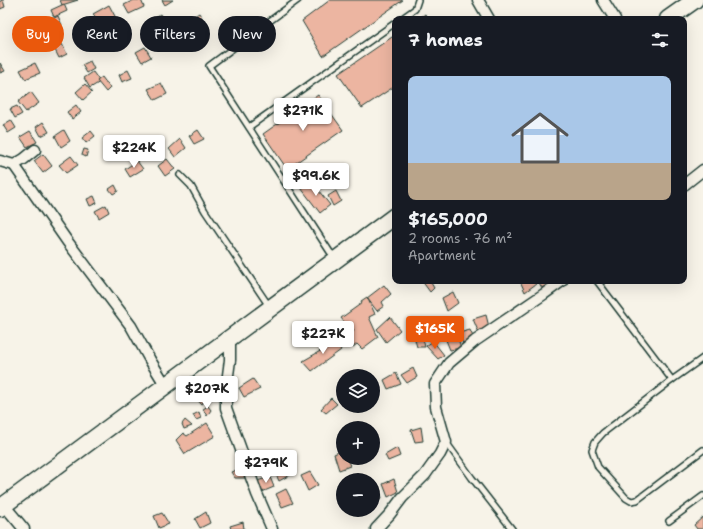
<!DOCTYPE html>
<meta charset="utf-8">
<style>
:root{--surface:#171b24;--page:#20242c;--text:#f1f3f6;--muted:#9ea1a6;--line:#363941;--accent:#ea580c}
body{margin:0;font-family:"Shantell Sans",sans-serif;background:var(--page);color:var(--text);height:100vh;display:flex;flex-direction:column;font-size:15px;white-space:nowrap}
*{box-sizing:border-box;margin:0}
p{font-size:13px;color:var(--muted)}
.icon{flex:none;width:22px;height:22px;fill:none;stroke:currentColor;stroke-width:2;stroke-linecap:round;stroke-linejoin:round}
.map{position:relative;flex:1;overflow:hidden}
.side{position:absolute;left:392px;top:16px;width:295px;height:268px;display:flex;flex-direction:column;background:var(--surface);border-radius:8px;box-shadow:0 4px 16px #0002}
.side>*{flex:none}
.hud{position:absolute;left:12px;top:16px;width:320px;height:36px;display:flex;gap:8px}
.tools{position:absolute;left:336px;top:369px;display:grid;gap:8px}
.tools a{display:grid;place-items:center;width:44px;height:44px;border-radius:50%;background:var(--surface);box-shadow:0 4px 16px #0002;font-size:20px}
.price{position:absolute;translate:-50% -34px;padding:0 9px;border-radius:4px;background:#fff;color:#222;font-size:13px;line-height:26px;filter:drop-shadow(0 1px 2px #0008)}
.price::after{content:'';position:absolute;left:50%;top:24px;width:12px;height:9px;margin-left:-6px;background:inherit;clip-path:polygon(0 0,100% 0,50% 100%)}
.price.current{background:var(--accent);color:#fff}
ul{padding:0;list-style:none}
li{display:grid;align-content:center;gap:8px;height:212px;padding:0 16px}
li+li{border-top:1px solid var(--line)}
li span{display:grid;place-items:center;height:124px;border-radius:8px;color:#555}
li>.icon{margin-inline-start:auto}
span .icon{width:72px;height:72px;fill:#fffc;stroke-width:1}
li b{font-size:17px}
h2{display:flex;justify-content:space-between;align-items:center;height:48px;padding:0 16px;font-size:17px}
.chip{padding:0 14px;border-radius:18px;background:var(--surface);box-shadow:0 4px 16px #0002;font-size:14px;line-height:36px}
.chip.current{background:var(--accent);color:#fff}
.map>svg:first-child{display:block}
</style>
<div class="map">
<svg width="703" height="529" viewBox="0 0 703 529">
<rect width="100%" height="100%" fill="#f7f3e8"/>
<filter id="ink" filterUnits="userSpaceOnUse"><feTurbulence type="fractalNoise" baseFrequency=".025" numOctaves="2"/><feDisplacementMap in="SourceGraphic" scale="8" xChannelSelector="R" yChannelSelector="G"/><feConvolveMatrix kernelMatrix="1 2 1 2 8 2 1 2 1" color-interpolation-filters="sRGB"/></filter>
<g filter="url(#ink)">
<g fill="#ecb5a1" stroke="#1f3d34">
<path d="M3 0 5 7 0 9V1Z"/>
<path d="M60 0H78L62 5Z"/>
<path d="M134 0H141L144 7 129 14 124 5Z"/>
<path d="M162 0H173L165 5Z"/>
<path d="M330 0H403L323 56 302 21Z"/>
<path d="M64 4 67 11 54 17 51 10Z"/>
<path d="M109 5 117 20 103 26 100 20 97 21 93 14Z"/>
<path d="M199 13 207 25 196 33 187 21Z"/>
<path d="M160 14 163 19 154 26 150 21Z"/>
<path d="M425 14 429 19H418Z"/>
<path d="M58 16 62 25 55 29 57 31 49 35 47 31 36 37 32 30Z"/>
<path d="M164 25 173 40 160 48 151 33Z"/>
<path d="M395 35V86L362 108 338 74Z"/>
<path d="M62 44 67 54 59 58 54 48Z"/>
<path d="M145 47 151 57 142 62 136 52Z"/>
<path d="M90 61 94 69 87 73 82 65Z"/>
<path d="M0 63 5 71 0 73Z"/>
<path d="M35 63 40 73 25 79 20 70Z"/>
<path d="M128 70 132 78 122 82 119 75Z"/>
<path d="M93 72 100 82 90 88 84 78Z"/>
<path d="M102 77 110 88 106 92 97 81Z"/>
<path d="M161 83 167 94 155 100 148 89Z"/>
<path d="M85 84 92 92 83 100 76 92Z"/>
<path d="M31 92 39 103 26 112 18 102Z"/>
<path d="M318 95 343 130 287 169 263 134Z"/>
<path d="M76 105 81 112 72 119 67 112Z"/>
<path d="M17 106 22 114 15 118 10 109Z"/>
<path d="M11 120 16 128 8 133 3 125Z"/>
<path d="M43 122 49 132 41 136 36 127Z"/>
<path d="M64 130 70 141 61 147 55 136Z"/>
<path d="M198 130 204 139 194 144 189 136Z"/>
<path d="M30 131 37 142 27 147 20 137Z"/>
<path d="M91 131 95 136 86 143 82 138Z"/>
<path d="M147 139 153 147 143 153 137 145Z"/>
<path d="M180 139 186 148 175 157 169 149Z"/>
<path d="M84 149 88 150 86 157 82 155Z"/>
<path d="M43 154 52 166 43 173 34 161Z"/>
<path d="M71 156 78 165 66 173 59 165Z"/>
<path d="M167 159 175 169 165 176 158 166Z"/>
<path d="M137 161 143 169 130 177 125 169Z"/>
<path d="M311 181 330 205 320 213 301 188Z"/>
<path d="M115 185 118 191 113 194 109 189Z"/>
<path d="M336 191 341 201 333 206 328 196Z"/>
<path d="M94 196 97 203 90 206 87 199Z"/>
<path d="M106 205 109 212 99 218 95 211Z"/>
<path d="M422 281H430L434 288 430 292Z"/>
<path d="M520 281H535L536 284 525 292Z"/>
<path d="M538 281H552L554 284 542 288Z"/>
<path d="M384 285 391 294 382 302 384 306 377 311 367 298Z"/>
<path d="M453 292 458 303 447 311 442 298Z"/>
<path d="M367 297 375 314 369 317 378 337 362 349 357 344 353 347 347 336 354 331 347 322 345 323 341 318 362 303 361 301Z"/>
<path d="M486 315 489 327 478 331 473 319Z"/>
<path d="M390 317 400 330 386 342 377 329Z"/>
<path d="M470 330 474 339 463 344 459 333Z"/>
<path d="M334 337 341 350 312 371 303 361 329 346 328 340Z"/>
<path d="M458 338 461 348 450 350 446 340Z"/>
<path d="M423 339 425 347H417L415 340Z"/>
<path d="M433 341 444 355 438 359 426 346Z"/>
<path d="M413 368 417 377 407 383 401 375Z"/>
<path d="M396 373 401 384 388 389 384 380Z"/>
<path d="M253 379 260 389 244 397 239 388Z"/>
<path d="M205 394 208 399 201 404 197 399Z"/>
<path d="M331 398 337 404 326 413 321 409Z"/>
<path d="M208 406 211 410 207 416 203 409Z"/>
<path d="M199 412 201 418 196 420 193 415Z"/>
<path d="M185 420 192 426 184 429 182 424Z"/>
<path d="M207 423 215 436 185 454 176 440 183 433 187 436Z"/>
<path d="M421 427 423 441 415 442 411 430Z"/>
<path d="M397 448 400 456 388 461 385 455Z"/>
<path d="M343 450V458H347L350 466 339 470 334 454Z"/>
<path d="M286 465 290 475 279 481 274 470Z"/>
<path d="M245 467 246 478H235L231 472Z"/>
<path d="M310 472 318 485 308 491 301 476Z"/>
<path d="M270 477 274 487 262 492 257 481Z"/>
<path d="M394 479 398 492 388 497 383 484Z"/>
<path d="M379 487 382 498 373 500V489Z"/>
<path d="M286 489 293 503 282 507 276 494Z"/>
<path d="M206 512 210 523 200 528 195 519Z"/>
<path d="M162 513 169 524 159 528 154 516Z"/>
<path d="M703 517V529H697L694 525Z"/>
<path d="M243 522 244 529H231L230 526Z"/>
</g>
<g fill="none" stroke-linecap="round" stroke-linejoin="round">
<defs>
<g id="lane">
<path d="M298 0 209 66 330 252 336 258"/>
<path d="M401 19 415 9 418 0"/>
<path d="M249 127 395 23"/>
<path d="M180 175 191 186 205 211 269 306"/>
<path d="M597 281 672 380"/>
<path d="M703 358 672 380 603 433 595 442 592 450 598 467 626 498 631 501 637 500 703 450"/>
<path d="M446 442 472 478 512 529"/>
<path d="M669 521 703 496"/>
</g>
<g id="street">
<path d="M478 0 489 19"/>
<path d="M603 0 615 19"/>
<path d="M0 161 14 165 24 159 35 150"/>
<path d="M14 165 67 241 131 326 150 360 166 386"/>
<path d="M684 185 703 170"/>
<path d="M230 338V360L226 390V408L257 494 272 529"/>
<path d="M4 505 24 529"/>
<path d="M376 529 390 514 402 498 425 475 440 454 446 442 436 407 435 384 449 363 475 341 544 294 562 281"/>
</g>
<g id="primary">
<path d="M668 19 695 0"/>
<path d="M0 508 395 216"/>
</g>
</defs>
<use href="#lane" stroke="#1f3d34" stroke-width="8"/>
<use href="#street" stroke="#1f3d34" stroke-width="13"/>
<use href="#primary" stroke="#1f3d34" stroke-width="19"/>
<use href="#lane" stroke="#f7f3e8" stroke-width="5"/>
<use href="#street" stroke="#f7f3e8" stroke-width="10"/>
<use href="#primary" stroke="#f7f3e8" stroke-width="16"/>
</g>
</g>
</svg>
<div class="tools">
<a><svg class="icon" aria-label="layers" viewBox="0 0 24 24"><path d="M12 4l9 5-9 5-9-5zM3 14l9 5 9-5"/></svg></a>
<a>+</a>
<a>−</a>
</div>
<b class="price" style="left:303px;top:132px">$271K</b>
<b class="price" style="left:134px;top:169px">$224K</b>
<b class="price" style="left:316px;top:197px">$99.6K</b>
<b class="price current" style="left:435px;top:350px">$165K</b>
<b class="price" style="left:323px;top:355px">$227K</b>
<b class="price" style="left:207px;top:410px">$207K</b>
<b class="price" style="left:266px;top:484px">$279K</b>
<div class="hud">
<a class="chip current">Buy</a>
<a class="chip">Rent</a>
<a class="chip">Filters</a>
<a class="chip">New</a>
</div>
<section class="side">
<h2>7 homes<svg class="icon" aria-label="filters" viewBox="0 0 24 24"><path d="M4 7h16M4 17h16"/><circle cx="9" cy="7" r="2"/><circle cx="15" cy="17" r="2"/></svg></h2>
<ul>
<li><span style="background:linear-gradient(#a9c7e8 70%,#b9a48a 0)"><svg class="icon" aria-label="home" viewBox="0 0 24 24"><path d="M3 11l9-7 9 7M6 9v11h12V9"/></svg></span><div><b>$165,000</b><p>2 rooms · 76 m²</p><p>Apartment</p></div></li>
</ul>
</section>
</div>
